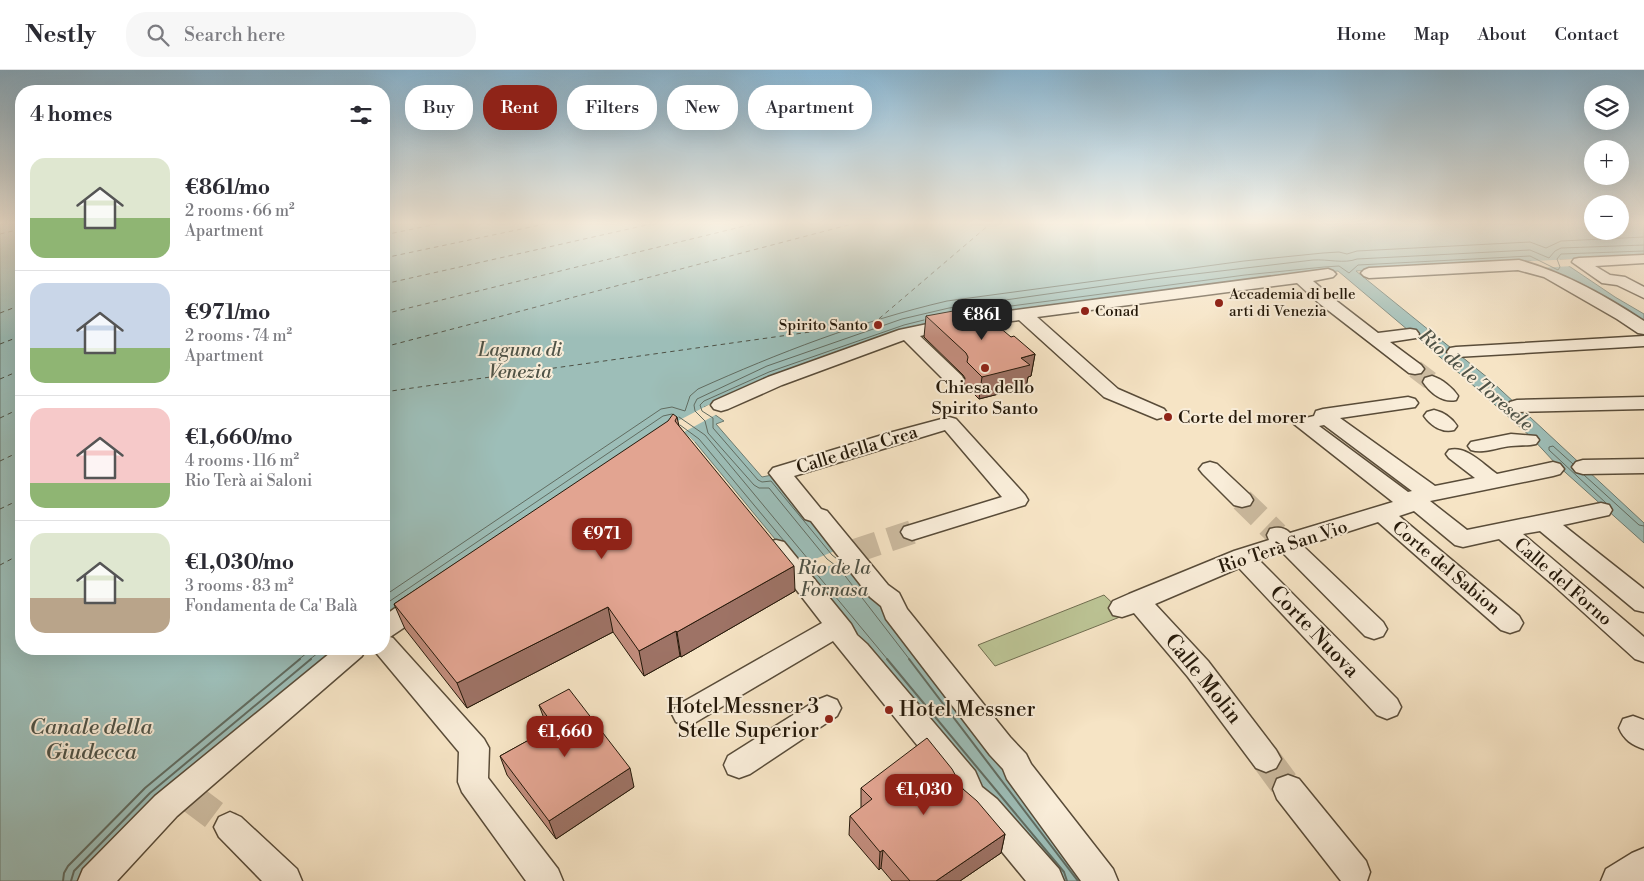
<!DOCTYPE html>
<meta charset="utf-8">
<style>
:root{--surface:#fff;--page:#f7f7f7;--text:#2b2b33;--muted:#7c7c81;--line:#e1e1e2;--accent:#8f2418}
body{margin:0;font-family:"Libre Bodoni",serif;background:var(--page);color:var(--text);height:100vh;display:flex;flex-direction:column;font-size:19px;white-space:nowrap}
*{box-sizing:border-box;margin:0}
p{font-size:16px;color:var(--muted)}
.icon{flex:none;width:28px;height:28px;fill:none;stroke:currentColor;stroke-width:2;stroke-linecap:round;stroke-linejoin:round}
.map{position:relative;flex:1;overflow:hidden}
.details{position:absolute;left:15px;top:15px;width:375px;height:570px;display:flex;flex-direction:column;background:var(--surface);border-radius:20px;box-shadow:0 5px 20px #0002}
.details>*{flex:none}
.guide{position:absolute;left:405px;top:15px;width:475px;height:45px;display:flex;gap:10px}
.tools{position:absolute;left:1584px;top:15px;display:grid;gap:10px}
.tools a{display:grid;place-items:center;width:45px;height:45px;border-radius:50%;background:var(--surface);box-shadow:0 5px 20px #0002;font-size:25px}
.price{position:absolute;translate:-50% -42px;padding:0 11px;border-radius:10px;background:var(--accent);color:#fff;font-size:16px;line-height:32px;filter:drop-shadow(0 1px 2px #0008)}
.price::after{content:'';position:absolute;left:50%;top:30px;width:15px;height:11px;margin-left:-8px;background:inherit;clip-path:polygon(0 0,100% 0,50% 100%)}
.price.active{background:#222;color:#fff}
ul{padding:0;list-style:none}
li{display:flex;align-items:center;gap:15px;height:125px;padding:0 15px}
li+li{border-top:1px solid var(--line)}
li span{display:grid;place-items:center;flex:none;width:140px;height:100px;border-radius:15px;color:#555}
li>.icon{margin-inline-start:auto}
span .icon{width:60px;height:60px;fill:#fffc;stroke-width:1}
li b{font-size:21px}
h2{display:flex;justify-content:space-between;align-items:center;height:60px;padding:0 15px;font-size:21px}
.chip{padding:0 18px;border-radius:20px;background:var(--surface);box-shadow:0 5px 20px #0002;font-size:18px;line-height:45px}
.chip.active{background:var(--accent);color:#fff}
header{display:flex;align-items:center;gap:30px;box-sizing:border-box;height:70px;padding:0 25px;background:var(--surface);border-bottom:1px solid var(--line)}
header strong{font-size:24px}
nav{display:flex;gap:28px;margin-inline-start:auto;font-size:18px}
.search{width:350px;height:45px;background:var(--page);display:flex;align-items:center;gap:12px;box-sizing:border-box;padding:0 18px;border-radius:20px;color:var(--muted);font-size:19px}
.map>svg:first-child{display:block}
</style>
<header>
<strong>Nestly</strong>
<div class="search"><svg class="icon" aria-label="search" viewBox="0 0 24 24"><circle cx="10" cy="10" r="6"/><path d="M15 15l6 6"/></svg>Search here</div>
<nav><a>Home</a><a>Map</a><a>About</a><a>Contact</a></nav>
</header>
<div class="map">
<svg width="1644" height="811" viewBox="0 0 1644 811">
<rect width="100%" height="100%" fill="#f6e4c5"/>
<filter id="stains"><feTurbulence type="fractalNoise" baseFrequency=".004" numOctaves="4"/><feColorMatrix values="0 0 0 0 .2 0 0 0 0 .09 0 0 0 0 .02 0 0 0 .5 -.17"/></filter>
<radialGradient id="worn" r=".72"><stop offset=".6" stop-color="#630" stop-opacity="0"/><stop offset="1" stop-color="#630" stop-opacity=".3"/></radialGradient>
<path fill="#bcc495" stroke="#706e50" d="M1104 525 1125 545 995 596 978 575Z"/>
<g fill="#9dbeb8" stroke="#6d7c72">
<path d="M0 154H21V579H341L158 731 80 811H0Z"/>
<path d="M384 154H1592V161H1620V154H1644V186L1560 190 1615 227 1644 244V256L1531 191 1356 201 1488 308 1644 453V473L1556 394 1531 367 1466 309 1338 201 1246 210 951 249 704 337 724 351 716 354 762 407 772 405 836 482 847 490 1092 811H1057L695 372 684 363 670 355 384 549Z"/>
</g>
<g fill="#f6e4c5">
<path d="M1573 189 1577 191 1566 192 1573 196 1538 198 1514 192Z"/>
<path d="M716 331 718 333 709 337 719 343 684 362 695 372 692 373 670 355Z"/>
<path d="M837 480 848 488 803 507 796 497Z"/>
</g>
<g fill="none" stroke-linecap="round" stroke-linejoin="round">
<g stroke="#616c61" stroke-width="1">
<path d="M981 240 1245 205 1324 197 1339 196 1349 203 1358 195 1530 186 1558 200 1560 197 1557 189 1561 184 1644 181"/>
<path d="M679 347 705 365 808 489 815 502 888 590"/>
<path d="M680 355 699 369 784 471"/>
<path d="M1573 394 1553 376 1549 377V380L1606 433"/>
<path d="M1584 405 1639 455 1644 456"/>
<path d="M841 492 832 485 771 411 762 412 758 410 713 358V348L702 341 700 335 704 331 769 302 904 255 924 250"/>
<path d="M384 526 661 339 672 337 685 341 690 326 698 319C778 283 861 251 947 231L1244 191 1323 183 1339 182 1347 184 1357 181 1530 172 1546 178 1561 171 1644 167"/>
<path d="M384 535 663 346 672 344"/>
<path d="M298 590 312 579"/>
<path d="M309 590 323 579"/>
<path d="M910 590 839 498 827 489 769 418H759L754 415 708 363 705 351 695 341 694 335 697 329 767 296 902 249 949 238 1153 209 1313 190C1328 189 1344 194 1357 189L1530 180 1549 188 1555 181 1561 178 1644 175"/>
</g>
<g stroke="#616c61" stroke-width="2">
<path d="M887 589 1064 802 1067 811"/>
<path d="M909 589 1078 811"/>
<path d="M63 811 64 803 68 796 145 718 300 589"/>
<path d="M71 811 74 801 150 723 311 589"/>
</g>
<g stroke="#4f5347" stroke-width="1" stroke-dasharray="4.5 4" stroke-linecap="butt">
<path d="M0 164 21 159"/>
<path d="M384 165 437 154"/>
<path d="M384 188 545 154"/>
<path d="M384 214 651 154"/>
<path d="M0 243 21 235"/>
<path d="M384 244 753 154"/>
<path d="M0 274 21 266"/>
<path d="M384 277 852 154"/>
<path d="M0 309 21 300"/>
<path d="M384 322 874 253 990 154"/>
<path d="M0 348 21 338"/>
<path d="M0 391 21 381"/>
<path d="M0 439 21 429"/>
<path d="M0 495 21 484"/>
</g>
<path stroke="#ccbba0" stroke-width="19" stroke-dasharray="19 9" stroke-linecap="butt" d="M1415 299 1432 312"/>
<g stroke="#ccbba0" stroke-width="24" stroke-dasharray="24 12" stroke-linecap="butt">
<path d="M1242 430 1277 464"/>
<path d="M855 481 912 462"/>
</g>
<g stroke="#ccbba0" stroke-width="30" stroke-dasharray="30 15" stroke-linecap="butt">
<path d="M1266 689 1288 719"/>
<path d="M190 727 230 757"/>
</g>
<defs>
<g id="street">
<path d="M1644 185V193L1595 196 1610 205 1625 207 1644 217V228L1617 215 1602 213 1572 192 1574 189 1579 188Z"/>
<path d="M1519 190C1564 202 1606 226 1644 251V264L1638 263 1617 249 1544 207 1518 200 1369 208 1364 206 1361 203 1364 200 1369 198Z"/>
<path d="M1328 199 1333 201 1336 204 1333 207 1313 211 1334 229 1378 263 1410 259 1416 260 1419 264 1416 268 1390 272 1421 295 1424 299 1421 303 1415 304 1409 303 1320 234 1297 213 1037 247 1118 319 1164 339 1167 343 1164 347 1157 349 1104 327 1019 250 956 258 920 266 962 306 964 310 962 314 955 316 948 314 904 270 782 315 728 339 721 341 714 339 711 335 714 331 768 307 899 260 956 248Z"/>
<path d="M1644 266V276L1456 287 1450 286 1447 282 1450 278 1456 277Z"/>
<path d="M1432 306C1442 309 1453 318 1458 326L1456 330C1443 333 1430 323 1423 312L1425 308Z"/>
<path d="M1408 327 1415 329 1418 333 1415 337 1340 348 1435 416 1475 408 1449 388 1446 384 1449 380C1466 375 1483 394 1497 404L1553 392 1560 394 1564 399 1560 404 1553 406 1430 431 1467 460 1601 433 1609 435 1612 440 1609 445 1563 455 1644 519V542L1635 540 1540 461 1523 464 1644 567V592L1635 589 1551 513 1499 469 1463 477 1455 475 1414 441 1399 446 1519 546 1523 553 1519 560 1510 563 1501 560 1378 452 1303 476 1383 552 1387 559 1383 566 1374 569 1365 566 1282 482 1259 490 1397 629 1401 637 1397 645 1387 649 1377 645 1239 498 1155 534 1208 591 1276 680 1281 689 1276 698 1266 702 1256 698 1188 607 1134 543 1122 547 1113 545 1109 538 1113 531 1129 524 1234 481 1269 470 1267 465 1270 459C1278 457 1284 457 1290 463L1393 432 1294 354 1297 350 1314 346 1316 341 1323 339ZM1324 355 1412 421 1408 422 1319 356Z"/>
<path d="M1644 327V339L1517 342 1510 340 1507 336 1510 332 1517 330Z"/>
<path d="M1434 340C1443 342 1452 348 1457 356L1454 360C1442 363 1431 356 1424 346L1427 342Z"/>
<path d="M949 347 956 349 1025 425 1028 430 1025 435 912 470 904 467 901 462 904 457 1002 427 945 360 794 406 821 439 827 441 888 515 899 523 907 539 1010 667 1026 684 1031 694 1113 799 1118 811H1081L1007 709 1003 699 990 685 886 549 881 536 870 527 811 451 805 449 769 403 773 398 889 363Z"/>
<path d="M1511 364 1536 366 1539 370 1536 374C1528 376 1520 375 1511 376 1498 377 1484 384 1471 380L1468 376 1471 372Z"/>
<path d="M1644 389V403L1583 404 1576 402 1572 397 1576 392 1583 390Z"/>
<path d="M1210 392 1217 394 1250 425 1253 430 1250 435 1242 437 1234 435 1203 404 1199 399 1203 394Z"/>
<path d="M776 470 784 472 851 554 857 565 867 574 975 701 982 717 997 729 1059 799 1064 811H1026L975 749 961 737 951 717 833 571 696 652 686 656 676 652 672 644 676 636 822 553 764 478 768 472Z"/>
<path d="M424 522 433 524 436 531 433 538 390 567 393 568 484 669 489 678 488 708 558 799 563 811H526L462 722 458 712 459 682 373 579H384V546L415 524Z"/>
<path d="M335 579H366L362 586 177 746 117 811H78L83 799 155 726Z"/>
<path d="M827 626 837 630 841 638 837 646 750 704 739 708 728 704 724 695 728 686 817 630Z"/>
<path d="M1633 646 1644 650V679C1632 675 1624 670 1619 658L1623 649Z"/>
<path d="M1288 705 1299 709 1366 791 1370 802 1367 811H1341L1277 729 1273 719 1277 709Z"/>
<path d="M230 742 241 747 297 799 302 811H262L219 767 214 757 219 747Z"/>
<path d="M1644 778V811H1601L1606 799 1632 783Z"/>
</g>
</defs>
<use href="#street" stroke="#594c39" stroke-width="3"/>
<use href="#street" fill="#f9edd9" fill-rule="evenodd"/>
</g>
<g fill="#c28d7d" stroke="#25190a">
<path d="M926 246 1011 267 1035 284 1031 306 1028 307 1026 317 979 329 964 314 965 308 963 305 924 267Z"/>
<path d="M677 347 679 356 795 521 681 587 680 586 644 606 613 562 467 638 405 559 394 534Z"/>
<path d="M539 635 634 717 556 769 507 705 500 686 549 659 546 654Z"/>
<path d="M861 718 963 719 1005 764 1001 783 960 811H892L881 798 879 800 849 765 850 746 861 738Z"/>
</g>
<g fill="#9e7366" stroke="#25190a">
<path d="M1035 284 1031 306 1028 307 1026 317 979 329 982 307 1021 288Z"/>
<path d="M794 496 795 521 681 587 677 562Z"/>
<path d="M608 537 613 562 467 638 457 613Z"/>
<path d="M676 561 680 586 644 606 639 581Z"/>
<path d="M630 698 634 717 556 769 549 751Z"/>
<path d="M1005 764 1001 783 960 811H936Z"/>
<path d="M883 780 881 798 879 800 880 782Z"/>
</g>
<g fill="#e2a491" stroke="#25190a">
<path d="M975 237 1011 267 1014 266 1035 284 1021 288 1030 295 982 307 967 292 968 287 966 283 926 246Z"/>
<path d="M673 344 677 347 675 351 679 356 794 496 677 562 676 561 639 581 608 537 457 613 394 534 668 351Z"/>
<path d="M569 619 630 698 549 751 500 686 554 656 539 635Z"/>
<path d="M927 668 952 699 963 719 977 731 1005 764 936 811H910L883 780 880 782 850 746 872 729 861 718Z"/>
</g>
<linearGradient id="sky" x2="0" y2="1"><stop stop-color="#8ab8d5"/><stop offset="0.57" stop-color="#fbf3e5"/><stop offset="1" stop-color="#fbf3e5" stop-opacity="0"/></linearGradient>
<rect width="1644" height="268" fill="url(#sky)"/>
<g fill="#8f2418" stroke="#f9edd9" stroke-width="2">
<circle cx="1219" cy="233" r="5"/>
<circle cx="1085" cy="241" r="5"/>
<circle cx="878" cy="255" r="5"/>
<circle cx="985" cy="298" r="5"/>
<circle cx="1168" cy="347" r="5"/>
<circle cx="889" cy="640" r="5"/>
<circle cx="829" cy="649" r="5"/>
</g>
<g text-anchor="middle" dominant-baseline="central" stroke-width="4" stroke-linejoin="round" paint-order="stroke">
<g font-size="15" fill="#25190a" stroke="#f9edd9" text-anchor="start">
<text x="1229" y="224">Accademia di belle<tspan x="1229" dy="17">arti di Venezia</tspan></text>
<text x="1095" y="241">Conad</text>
<text x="868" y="255" text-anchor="end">Spirito Santo</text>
</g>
<g font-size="18" fill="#25190a" stroke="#f9edd9">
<text x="985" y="317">Chiesa dello<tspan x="985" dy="21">Spirito Santo</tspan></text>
<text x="1178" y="347" text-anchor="start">Corte del morer</text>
</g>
<g font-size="18" fill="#25190a" stroke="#f9edd9">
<text transform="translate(857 380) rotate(-17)">Calle della Crea</text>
<text transform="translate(1283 477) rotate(-18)">Rio Terà San Vio</text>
<text transform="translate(1446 498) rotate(40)">Corte del Sabion</text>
<text transform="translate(1563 512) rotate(41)">Calle del Forno</text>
</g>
<g font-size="19" font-style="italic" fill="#4f5347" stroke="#f9edd9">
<text x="520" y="280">Laguna di<tspan x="520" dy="22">Venezia</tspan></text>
<text transform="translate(1476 310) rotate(41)">Rio de le Toresele</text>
<text x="834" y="498">Rio de la<tspan x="834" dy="22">Fornasa</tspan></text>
</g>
<g font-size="21" fill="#25190a" stroke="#f9edd9">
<text transform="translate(1314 562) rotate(46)">Corte Nuova</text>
<text transform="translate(1203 609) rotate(51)">Calle Molin</text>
</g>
<g font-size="21" fill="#25190a" stroke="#f9edd9" text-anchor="end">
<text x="819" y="637">Hotel Messner 3<tspan x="819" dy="24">Stelle Superior</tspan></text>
<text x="899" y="640" text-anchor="start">Hotel Messner</text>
</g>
<g font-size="22" font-style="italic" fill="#4f5347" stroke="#f9edd9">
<text x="91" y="657">Canale della<tspan x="91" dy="25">Giudecca</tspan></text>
</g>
</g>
<rect width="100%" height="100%" filter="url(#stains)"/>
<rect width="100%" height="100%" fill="url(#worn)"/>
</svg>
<div class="tools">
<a><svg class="icon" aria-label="layers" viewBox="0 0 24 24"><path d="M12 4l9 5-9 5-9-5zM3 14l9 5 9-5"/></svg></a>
<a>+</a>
<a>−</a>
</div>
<b class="price active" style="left:982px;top:271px">€861</b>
<b class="price" style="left:602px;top:490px">€971</b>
<b class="price" style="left:565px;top:688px">€1,660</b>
<b class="price" style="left:924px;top:746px">€1,030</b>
<div class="guide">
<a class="chip">Buy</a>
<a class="chip active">Rent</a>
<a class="chip">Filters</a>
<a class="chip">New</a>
<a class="chip">Apartment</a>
</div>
<section class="details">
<h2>4 homes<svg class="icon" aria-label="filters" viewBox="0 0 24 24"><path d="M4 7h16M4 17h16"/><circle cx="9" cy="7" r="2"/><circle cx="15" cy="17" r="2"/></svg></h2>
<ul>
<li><span style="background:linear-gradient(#dfe7d0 60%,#8fb573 0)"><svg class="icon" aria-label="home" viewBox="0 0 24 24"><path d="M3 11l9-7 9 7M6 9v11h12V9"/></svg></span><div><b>€861/mo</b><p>2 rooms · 66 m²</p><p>Apartment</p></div></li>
<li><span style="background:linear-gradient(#c9d6e8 65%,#8fb573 0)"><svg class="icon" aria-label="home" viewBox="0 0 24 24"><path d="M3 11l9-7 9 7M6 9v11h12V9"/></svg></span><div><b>€971/mo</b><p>2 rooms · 74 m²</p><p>Apartment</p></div></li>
<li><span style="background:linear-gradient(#f6c9c9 75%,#8fb573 0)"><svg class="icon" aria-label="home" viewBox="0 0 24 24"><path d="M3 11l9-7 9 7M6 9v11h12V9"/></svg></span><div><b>€1,660/mo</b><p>4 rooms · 116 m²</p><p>Rio Terà ai Saloni</p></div></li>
<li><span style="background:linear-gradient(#dfe7d0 65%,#b9a48a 0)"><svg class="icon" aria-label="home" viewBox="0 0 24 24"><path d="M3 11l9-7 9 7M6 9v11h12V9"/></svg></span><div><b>€1,030/mo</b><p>3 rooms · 83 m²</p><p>Fondamenta de Ca' Balà</p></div></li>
</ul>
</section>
</div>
